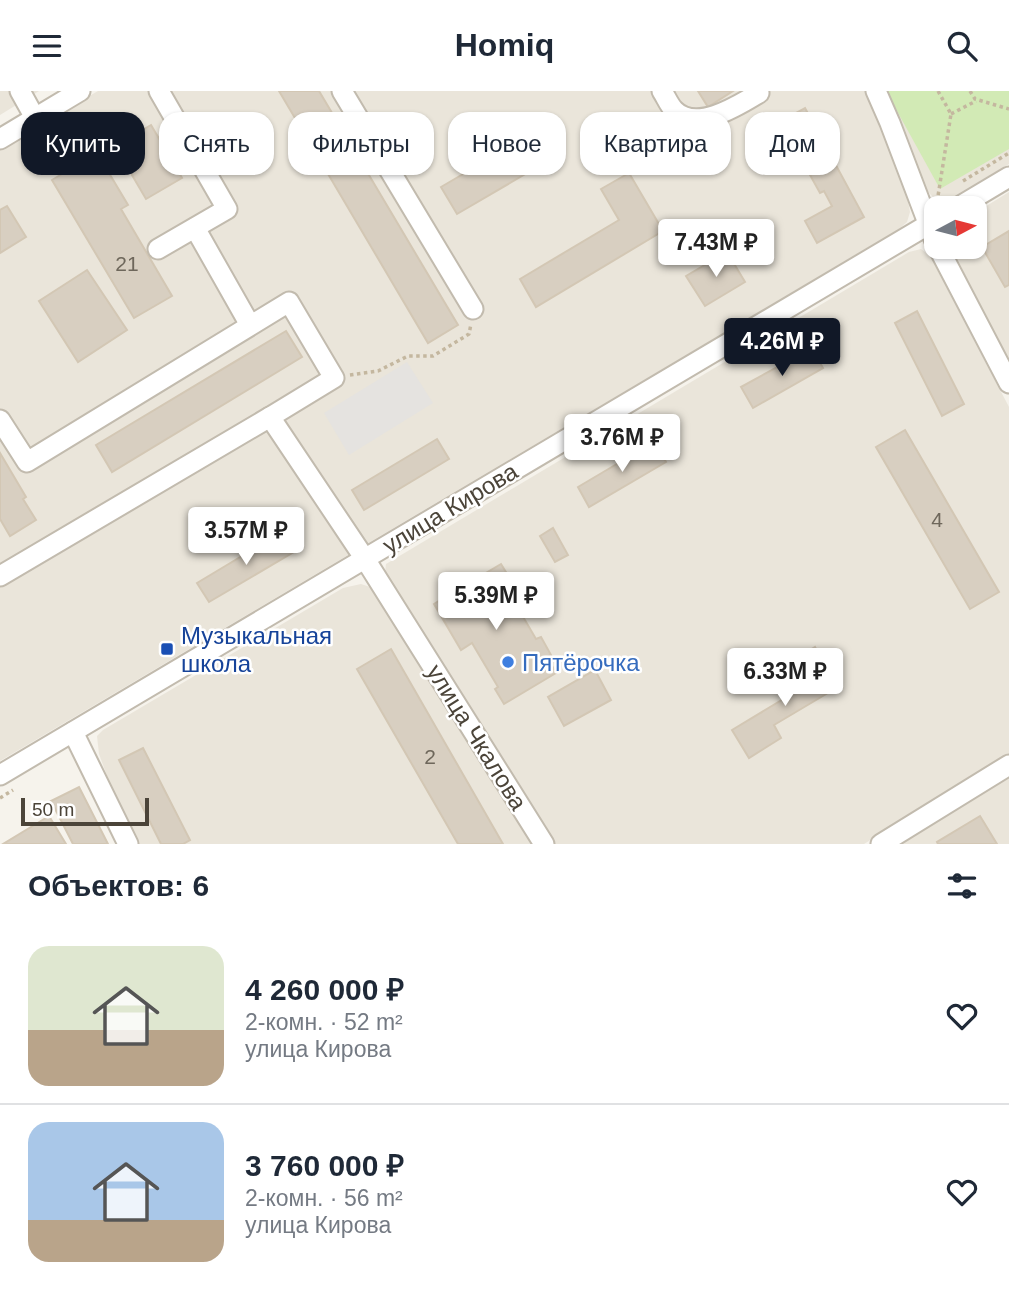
<!DOCTYPE html>
<html lang="ru">
<meta charset="utf-8">
<style>
:root{--surface:#fff;--page:#f6f6f7;--text:#1f2937;--muted:#747a83;--line:#e0e1e3;--accent:#111827}
body{margin:0;font-family:Arial,sans-serif;background:var(--page);color:var(--text);height:100vh;display:flex;flex-direction:column;font-size:26px;white-space:nowrap}
*{box-sizing:border-box;margin:0}
p{font-size:23px;color:var(--muted)}
.icon{flex:none;width:38px;height:38px;fill:none;stroke:currentColor;stroke-width:2;stroke-linecap:round;stroke-linejoin:round}
.map{position:relative;height:753px;overflow:hidden}
.side{display:flex;flex-direction:column;background:var(--surface);flex:1}
.side>*{flex:none}
.banner{position:absolute;left:21px;top:21px;width:968px;height:63px;display:flex;gap:14px}
.needle{width:46px;rotate:83deg}
.buttons{position:absolute;left:924px;top:105px;display:grid;gap:14px}
.buttons a{display:grid;place-items:center;width:63px;height:63px;border-radius:14px;background:var(--surface);box-shadow:0 2px 5px #0004;font-size:35px}
.scale{position:absolute;left:21px;bottom:18px;width:128px;box-sizing:border-box;padding-left:7px;border:4px solid #4b4439;border-top:0;font-size:19px;line-height:24px;white-space:nowrap;color:#4b4439;-webkit-text-stroke:5px #fff;paint-order:stroke}
.price{position:absolute;translate:-50% -60px;padding:0 16px;border-radius:7px;background:#fff;color:#222;font-size:23px;line-height:46px;filter:drop-shadow(0 2px 4px #0008)}
.price::after{content:'';position:absolute;left:50%;top:42px;width:21px;height:16px;margin-left:-10px;background:inherit;clip-path:polygon(0 0,100% 0,50% 100%)}
.price.active{background:var(--accent);color:#fff}
ul{padding:0;list-style:none}
li{display:flex;align-items:center;gap:21px;height:175px;padding:0 28px}
li+li{border-top:2px solid var(--line)}
li span{display:grid;place-items:center;flex:none;width:196px;height:140px;border-radius:21px;color:#555}
li>.icon{margin-inline-start:auto}
span .icon{width:84px;height:84px;fill:#fffc;stroke-width:1}
li b{font-size:30px}
h2{display:flex;justify-content:space-between;align-items:center;height:84px;padding:0 28px;font-size:30px}
.pill{padding:0 24px;border-radius:21px;background:var(--surface);box-shadow:0 2px 5px #0004;font-size:24px;line-height:63px}
.pill.active{background:var(--accent);color:#fff}
header{display:flex;justify-content:space-between;align-items:center;height:91px;padding:0 28px;background:var(--surface);font-size:32px;font-weight:700}
.map>svg:first-child{display:block}
</style>
<header><svg class="icon" aria-label="menu" viewBox="0 0 24 24"><path d="M4 6h16M4 12h16M4 18h16"/></svg>Homiq<svg class="icon" aria-label="search" viewBox="0 0 24 24"><circle cx="10" cy="10" r="6"/><path d="M15 15l6 6"/></svg></header>
<div class="map">
<svg width="1009" height="753" viewBox="0 0 1009 753">
<rect width="100%" height="100%" fill="#f6f3ec"/>
<g fill="#eae5da">
<path d="M0 0H39L0 24Z"/>
<path d="M98 0H868L906 100 910 121 907 131 899 138 0 670V57Z"/>
<path d="M884 0H1009V73L949 108 937 110 927 100Z"/>
<path d="M1009 101V270L951 156H975V122Z"/>
<path d="M921 158 930 165 1009 316V663L864 753H555L387 488 385 482 386 473 909 161Z"/>
<path d="M361 493 373 497 534 753H137L120 720 99 663 97 645 103 639 343 497Z"/>
<path d="M1009 686V753H899Z"/>
</g>
<path fill="#d2eab5" d="M886 0H1009V58L940 98Z"/>
<path fill="#e5e3e0" d="M407 271 433 312 349 364 324 322Z"/>
<g fill="#d8cfc1" stroke="#d3c7b4" stroke-width="2">
<path d="M279 0H319L458 234 428 252Z"/>
<path d="M698 0H733L708 16Z"/>
<path d="M805 17 864 126 817 152 805 130 832 115 824 100 820 102 810 84 814 82 801 59 797 61 787 42 791 40 785 28Z"/>
<path d="M151 34 182 87 146 108 115 55Z"/>
<path d="M535 41 551 68 457 123 441 96Z"/>
<path d="M97 62 128 114 121 118 172 205 134 227 52 89Z"/>
<path d="M629 82 663 140 536 216 520 188 619 129 601 98Z"/>
<path d="M7 115 26 146 0 162V119Z"/>
<path d="M1009 140V194L1005 196 982 156Z"/>
<path d="M727 161 745 191 705 215 686 185Z"/>
<path d="M87 179 127 239 78 271 39 210Z"/>
<path d="M917 220 964 313 942 325 895 232Z"/>
<path d="M286 240 302 266 112 381 96 354Z"/>
<path d="M812 257 823 277 753 317 741 296Z"/>
<path d="M905 339 999 501 970 518 876 356Z"/>
<path d="M437 348 449 368 364 419 352 399Z"/>
<path d="M654 351 666 371 589 416 578 396Z"/>
<path d="M0 362 26 406 23 408 36 429 10 445 0 428Z"/>
<path d="M553 437 568 464 555 471 540 445Z"/>
<path d="M282 441 294 461 209 511 197 492Z"/>
<path d="M501 473 515 496 508 500 536 548 541 546 551 564 547 566 556 582 504 613 495 598 498 596 472 552 461 559 434 513 448 504 444 497 463 485 467 493Z"/>
<path d="M815 556 838 596 774 634 781 647 749 667 732 639 815 589 801 565Z"/>
<path d="M391 558 503 753H458L357 578Z"/>
<path d="M595 579 611 609 564 635 548 606Z"/>
<path d="M143 657 190 749 183 753H161L119 669Z"/>
<path d="M79 696 108 753H73L51 710Z"/>
<path d="M49 725 66 753H3Z"/>
<path d="M980 725 997 753H938L937 751Z"/>
</g>
<g fill="none" stroke-linecap="round" stroke-linejoin="round">
<defs>
<g id="minor">
<path d="M20 0 35 27"/>
<path d="M342 0 473 218"/>
<path d="M662 0C666 6 669 14 674 19 696 42 739 14 759 2L758 0"/>
<path d="M876 0 890 32 936 153"/>
<path d="M0 48 80 0"/>
<path d="M957 117 1009 86"/>
<path d="M195 137 250 234"/>
<path d="M938 156 1009 292"/>
<path d="M158 158 227 118 159 0"/>
<path d="M0 329 27 371 289 211 334 287 270 326 365 468 544 753"/>
<path d="M0 485 270 326"/>
<path d="M73 641 128 753"/>
<path d="M0 684 936 129"/>
<path d="M881 753 1009 674"/>
</g>
</defs>
<use href="#minor" stroke="#c2bbae" stroke-width="23"/>
<g stroke="#c4b79f" stroke-width="3.5" stroke-dasharray="3.5 3.5" stroke-linecap="butt">
<path d="M938 0 951 23 938 105"/>
<path d="M970 0 975 8 1009 18"/>
<path d="M951 23 976 10"/>
<path d="M963 90 1009 62"/>
<path d="M350 284 378 280 408 265H433L469 243 471 233"/>
<path d="M0 707 13 699"/>
</g>
<use href="#minor" stroke="#fff" stroke-width="19"/>
</g>
<rect fill="#1a4fb4" stroke="#fff" stroke-width="2.5" x="160" y="551" width="14" height="14" rx="3.5"/>
<circle fill="#3f7fe0" stroke="#fff" stroke-width="2.5" cx="508" cy="571" r="7"/>
<g text-anchor="middle" dominant-baseline="central" stroke-width="5" stroke-linejoin="round" paint-order="stroke">
<g font-size="21" fill="#6e675b">
<text x="127" y="172">21</text>
<text x="937" y="428">4</text>
<text x="430" y="665">2</text>
</g>
<g font-size="24" fill="#4b4439" stroke="#fff">
<text transform="translate(450 417) rotate(-31)">улица Кирова</text>
<text transform="translate(477 646) rotate(58)">улица Чкалова</text>
</g>
<g font-size="24" fill="#164399" stroke="#fff" text-anchor="start">
<text x="181" y="544">Музыкальная<tspan x="181" dy="28">школа</tspan></text>
</g>
<g font-size="24" fill="#366cbe" stroke="#fff" text-anchor="start">
<text x="522" y="571">Пятёрочка</text>
</g>
</g>
</svg>
<div class="buttons">
<a><svg class="needle" viewBox="-14 -14 28 28"><path d="M0-13l5 13h-10z" fill="#e53935"/><path d="M0 13l5-13h-10z" fill="#747a83"/></svg></a>
</div>
<div class="scale">50 m</div>
<b class="price" style="left:716px;top:188px">7.43M ₽</b>
<b class="price active" style="left:782px;top:287px">4.26M ₽</b>
<b class="price" style="left:622px;top:383px">3.76M ₽</b>
<b class="price" style="left:246px;top:476px">3.57M ₽</b>
<b class="price" style="left:496px;top:541px">5.39M ₽</b>
<b class="price" style="left:785px;top:617px">6.33M ₽</b>
<div class="banner">
<a class="pill active">Купить</a>
<a class="pill">Снять</a>
<a class="pill">Фильтры</a>
<a class="pill">Новое</a>
<a class="pill">Квартира</a>
<a class="pill">Дом</a>
</div>
</div>
<section class="side">
<h2>Объектов: 6<svg class="icon" aria-label="filters" viewBox="0 0 24 24"><path d="M4 7h16M4 17h16"/><circle cx="9" cy="7" r="2"/><circle cx="15" cy="17" r="2"/></svg></h2>
<ul>
<li><span style="background:linear-gradient(#dfe7d0 60%,#b9a48a 0)"><svg class="icon" aria-label="home" viewBox="0 0 24 24"><path d="M3 11l9-7 9 7M6 9v11h12V9"/></svg></span><div><b>4 260 000 ₽</b><p>2-комн. · 52 m²</p><p>улица Кирова</p></div><svg class="icon" aria-label="heart" viewBox="0 0 24 24"><path d="M12 20l-8-8c-3-5 5-10 8-4 3-6 11-1 8 4z"/></svg></li>
<li><span style="background:linear-gradient(#a9c7e8 70%,#b9a48a 0)"><svg class="icon" aria-label="home" viewBox="0 0 24 24"><path d="M3 11l9-7 9 7M6 9v11h12V9"/></svg></span><div><b>3 760 000 ₽</b><p>2-комн. · 56 m²</p><p>улица Кирова</p></div><svg class="icon" aria-label="heart" viewBox="0 0 24 24"><path d="M12 20l-8-8c-3-5 5-10 8-4 3-6 11-1 8 4z"/></svg></li>
</ul>
</section>
